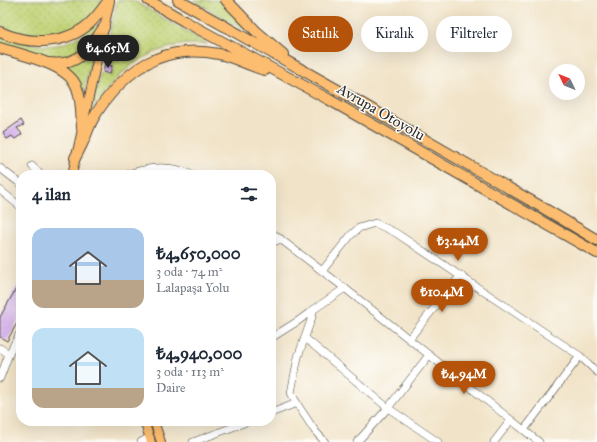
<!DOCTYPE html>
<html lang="tr">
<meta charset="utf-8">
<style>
:root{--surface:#fff;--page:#f2f2f3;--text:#1f2937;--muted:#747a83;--accent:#b45309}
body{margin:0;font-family:"IM FELL Great Primer",serif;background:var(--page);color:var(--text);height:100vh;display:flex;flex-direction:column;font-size:15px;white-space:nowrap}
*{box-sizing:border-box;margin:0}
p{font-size:13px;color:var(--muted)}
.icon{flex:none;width:22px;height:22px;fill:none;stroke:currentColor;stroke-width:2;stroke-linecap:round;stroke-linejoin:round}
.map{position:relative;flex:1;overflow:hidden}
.details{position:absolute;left:16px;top:170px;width:260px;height:256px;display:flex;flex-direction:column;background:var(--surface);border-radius:16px;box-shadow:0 4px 16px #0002}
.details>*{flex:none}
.top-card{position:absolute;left:288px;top:16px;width:249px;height:36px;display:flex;gap:8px}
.needle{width:26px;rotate:313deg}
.buttons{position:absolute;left:549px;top:64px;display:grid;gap:8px}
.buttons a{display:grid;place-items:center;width:36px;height:36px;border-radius:50%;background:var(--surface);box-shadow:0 4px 16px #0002;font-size:20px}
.price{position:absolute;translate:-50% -34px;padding:0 9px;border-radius:14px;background:var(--accent);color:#fff;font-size:13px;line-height:26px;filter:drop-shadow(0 1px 2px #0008)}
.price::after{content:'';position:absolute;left:50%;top:24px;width:12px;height:9px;margin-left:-6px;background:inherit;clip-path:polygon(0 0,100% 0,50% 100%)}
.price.current{background:#222;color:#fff}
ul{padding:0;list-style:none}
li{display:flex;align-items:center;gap:12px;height:100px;padding:0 16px}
li span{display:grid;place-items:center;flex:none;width:112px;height:80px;border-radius:12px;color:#555}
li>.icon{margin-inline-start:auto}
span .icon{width:48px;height:48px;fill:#fffc;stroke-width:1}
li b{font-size:17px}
h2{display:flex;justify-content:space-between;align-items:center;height:48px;padding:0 16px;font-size:17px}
.tag{padding:0 14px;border-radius:18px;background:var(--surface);box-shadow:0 4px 16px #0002;font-size:14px;line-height:36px}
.tag.current{background:var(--accent);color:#fff}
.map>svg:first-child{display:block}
</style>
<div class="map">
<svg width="597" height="442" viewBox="0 0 597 442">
<defs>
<pattern id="grass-dots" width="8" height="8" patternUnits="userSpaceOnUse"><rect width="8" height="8" fill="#c0d275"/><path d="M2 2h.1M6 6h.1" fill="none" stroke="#a5b465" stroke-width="1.8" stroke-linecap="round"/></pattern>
<pattern id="building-hatch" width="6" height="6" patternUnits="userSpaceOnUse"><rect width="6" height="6" fill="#d1a7ee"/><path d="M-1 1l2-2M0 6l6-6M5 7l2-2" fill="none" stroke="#aa88c1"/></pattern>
</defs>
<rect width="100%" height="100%" fill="#fdfcf7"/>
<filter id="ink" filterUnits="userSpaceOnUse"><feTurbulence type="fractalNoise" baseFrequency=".025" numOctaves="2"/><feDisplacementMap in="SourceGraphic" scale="8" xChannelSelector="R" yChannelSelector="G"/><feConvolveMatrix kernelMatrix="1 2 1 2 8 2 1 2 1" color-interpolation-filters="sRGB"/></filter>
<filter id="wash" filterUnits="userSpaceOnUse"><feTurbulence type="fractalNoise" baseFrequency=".012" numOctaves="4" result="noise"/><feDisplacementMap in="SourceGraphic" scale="16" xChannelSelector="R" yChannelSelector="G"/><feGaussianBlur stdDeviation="0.9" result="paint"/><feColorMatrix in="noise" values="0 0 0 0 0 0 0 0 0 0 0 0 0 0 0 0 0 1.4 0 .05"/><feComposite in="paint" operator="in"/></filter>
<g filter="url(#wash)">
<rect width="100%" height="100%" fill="#f1e3c7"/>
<g fill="url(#grass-dots)" stroke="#767e50">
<path d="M0 0H102L98 8 83 24 63 34 62 32C41 38 18 37 0 24Z"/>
<path d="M117 0H132L208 44C196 44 183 43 171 47 133 56 108 83 89 116L101 73 111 76 113 65 104 63Z"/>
<path d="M193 0H220L250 30 249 33Z"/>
<path d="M94 24 98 26 96 33 87 46 73 56 53 60 42 57 0 45V36C22 42 46 51 68 42 78 38 86 31 94 24Z"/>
<path d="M93 49 83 96 65 69 66 66Z"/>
</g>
<g id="blocks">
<g fill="url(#building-hatch)">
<path d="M105 64 112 66 110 74 103 72Z"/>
<path d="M21 120 24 125 17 128 22 134 15 139 12 136 7 139 3 133Z"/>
<path d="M21 280V316L7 341 0 337V317Z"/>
</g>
</g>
</g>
<g filter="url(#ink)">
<use href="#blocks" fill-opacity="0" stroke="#494742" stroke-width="1"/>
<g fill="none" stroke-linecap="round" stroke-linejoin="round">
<defs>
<g id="minor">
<path d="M32 166 41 175"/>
<path d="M0 168 21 184"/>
<path d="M126 175C134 171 156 167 164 168 173 168 184 171 192 175"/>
<path d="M0 190 21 207"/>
<path d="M271 232 342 286 539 442"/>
<path d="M271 243 281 239"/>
<path d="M322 271 351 235 359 228 375 223 396 233 580 356 597 372"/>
<path d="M271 338 298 321 313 310"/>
<path d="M305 338 388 408 438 442"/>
<path d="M409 339 461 275"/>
<path d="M0 348 9 354"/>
<path d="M0 378 9 354 21 331"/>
<path d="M271 413 297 403"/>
<path d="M524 430 580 356"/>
<path d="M141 442 150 437"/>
<path d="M193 442 249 421"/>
<path d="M325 442 315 431 299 407 291 393 298 357 312 317 313 310 345 288"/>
<path d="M357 442 388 408 429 355"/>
<path d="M494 442 511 420"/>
</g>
<g id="major">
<path d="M72 175 110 1"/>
<path d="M144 421 151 442"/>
<path d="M154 421 161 442"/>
</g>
<g id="highway">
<path d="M148 0 184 21 328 99 597 253"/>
<path d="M178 0 361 103 540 206 597 240"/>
<path d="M226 0 256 31 283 54"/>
<path d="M0 32C28 45 65 45 89 24 97 17 103 8 109 0"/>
<path d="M0 48C22 55 69 64 77 88 82 101 81 115 82 128"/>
<path d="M49 63C78 67 90 49 104 27"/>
<path d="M75 158C78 152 81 147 83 142 87 134 89 126 93 119 106 96 130 69 156 59 175 51 198 50 219 54 235 57 249 66 265 70"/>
</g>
</defs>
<use href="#minor" stroke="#494742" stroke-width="8"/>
<use href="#major" stroke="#494742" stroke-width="10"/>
<use href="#highway" stroke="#494742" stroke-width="12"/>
<use href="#minor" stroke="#fff" stroke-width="7"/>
<use href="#major" stroke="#fcbd6f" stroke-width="8"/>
<use href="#highway" stroke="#fcbd6f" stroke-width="10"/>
</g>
</g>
<g text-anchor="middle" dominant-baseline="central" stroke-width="3" stroke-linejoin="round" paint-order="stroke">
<g font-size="15" fill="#2b2b2b" stroke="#fdfcf7">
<text transform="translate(381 112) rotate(30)">Avrupa Otoyolu</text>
</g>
</g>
</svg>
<div class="buttons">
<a><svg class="needle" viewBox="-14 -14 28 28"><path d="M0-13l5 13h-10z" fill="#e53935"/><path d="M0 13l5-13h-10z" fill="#747a83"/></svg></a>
</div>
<b class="price current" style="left:108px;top:69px">₺4.65M</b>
<b class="price" style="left:458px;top:262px">₺3.24M</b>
<b class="price" style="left:442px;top:313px">₺10.4M</b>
<b class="price" style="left:464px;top:395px">₺4.94M</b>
<div class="top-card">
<a class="tag current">Satılık</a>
<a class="tag">Kiralık</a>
<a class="tag">Filtreler</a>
</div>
<section class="details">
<h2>4 ilan<svg class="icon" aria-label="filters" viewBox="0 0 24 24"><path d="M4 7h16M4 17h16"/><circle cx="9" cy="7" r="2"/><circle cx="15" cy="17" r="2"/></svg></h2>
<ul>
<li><span style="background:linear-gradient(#a9c7e8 65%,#b9a48a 0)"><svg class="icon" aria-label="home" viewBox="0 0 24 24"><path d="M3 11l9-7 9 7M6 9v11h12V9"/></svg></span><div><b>₺4,650,000</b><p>3 oda · 74 m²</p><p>Lalapaşa Yolu</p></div></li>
<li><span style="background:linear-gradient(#bfe0f5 75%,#b9a48a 0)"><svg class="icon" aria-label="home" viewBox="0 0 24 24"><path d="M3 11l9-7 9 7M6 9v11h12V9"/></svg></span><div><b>₺4,940,000</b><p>3 oda · 113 m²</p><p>Daire</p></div></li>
</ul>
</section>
</div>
